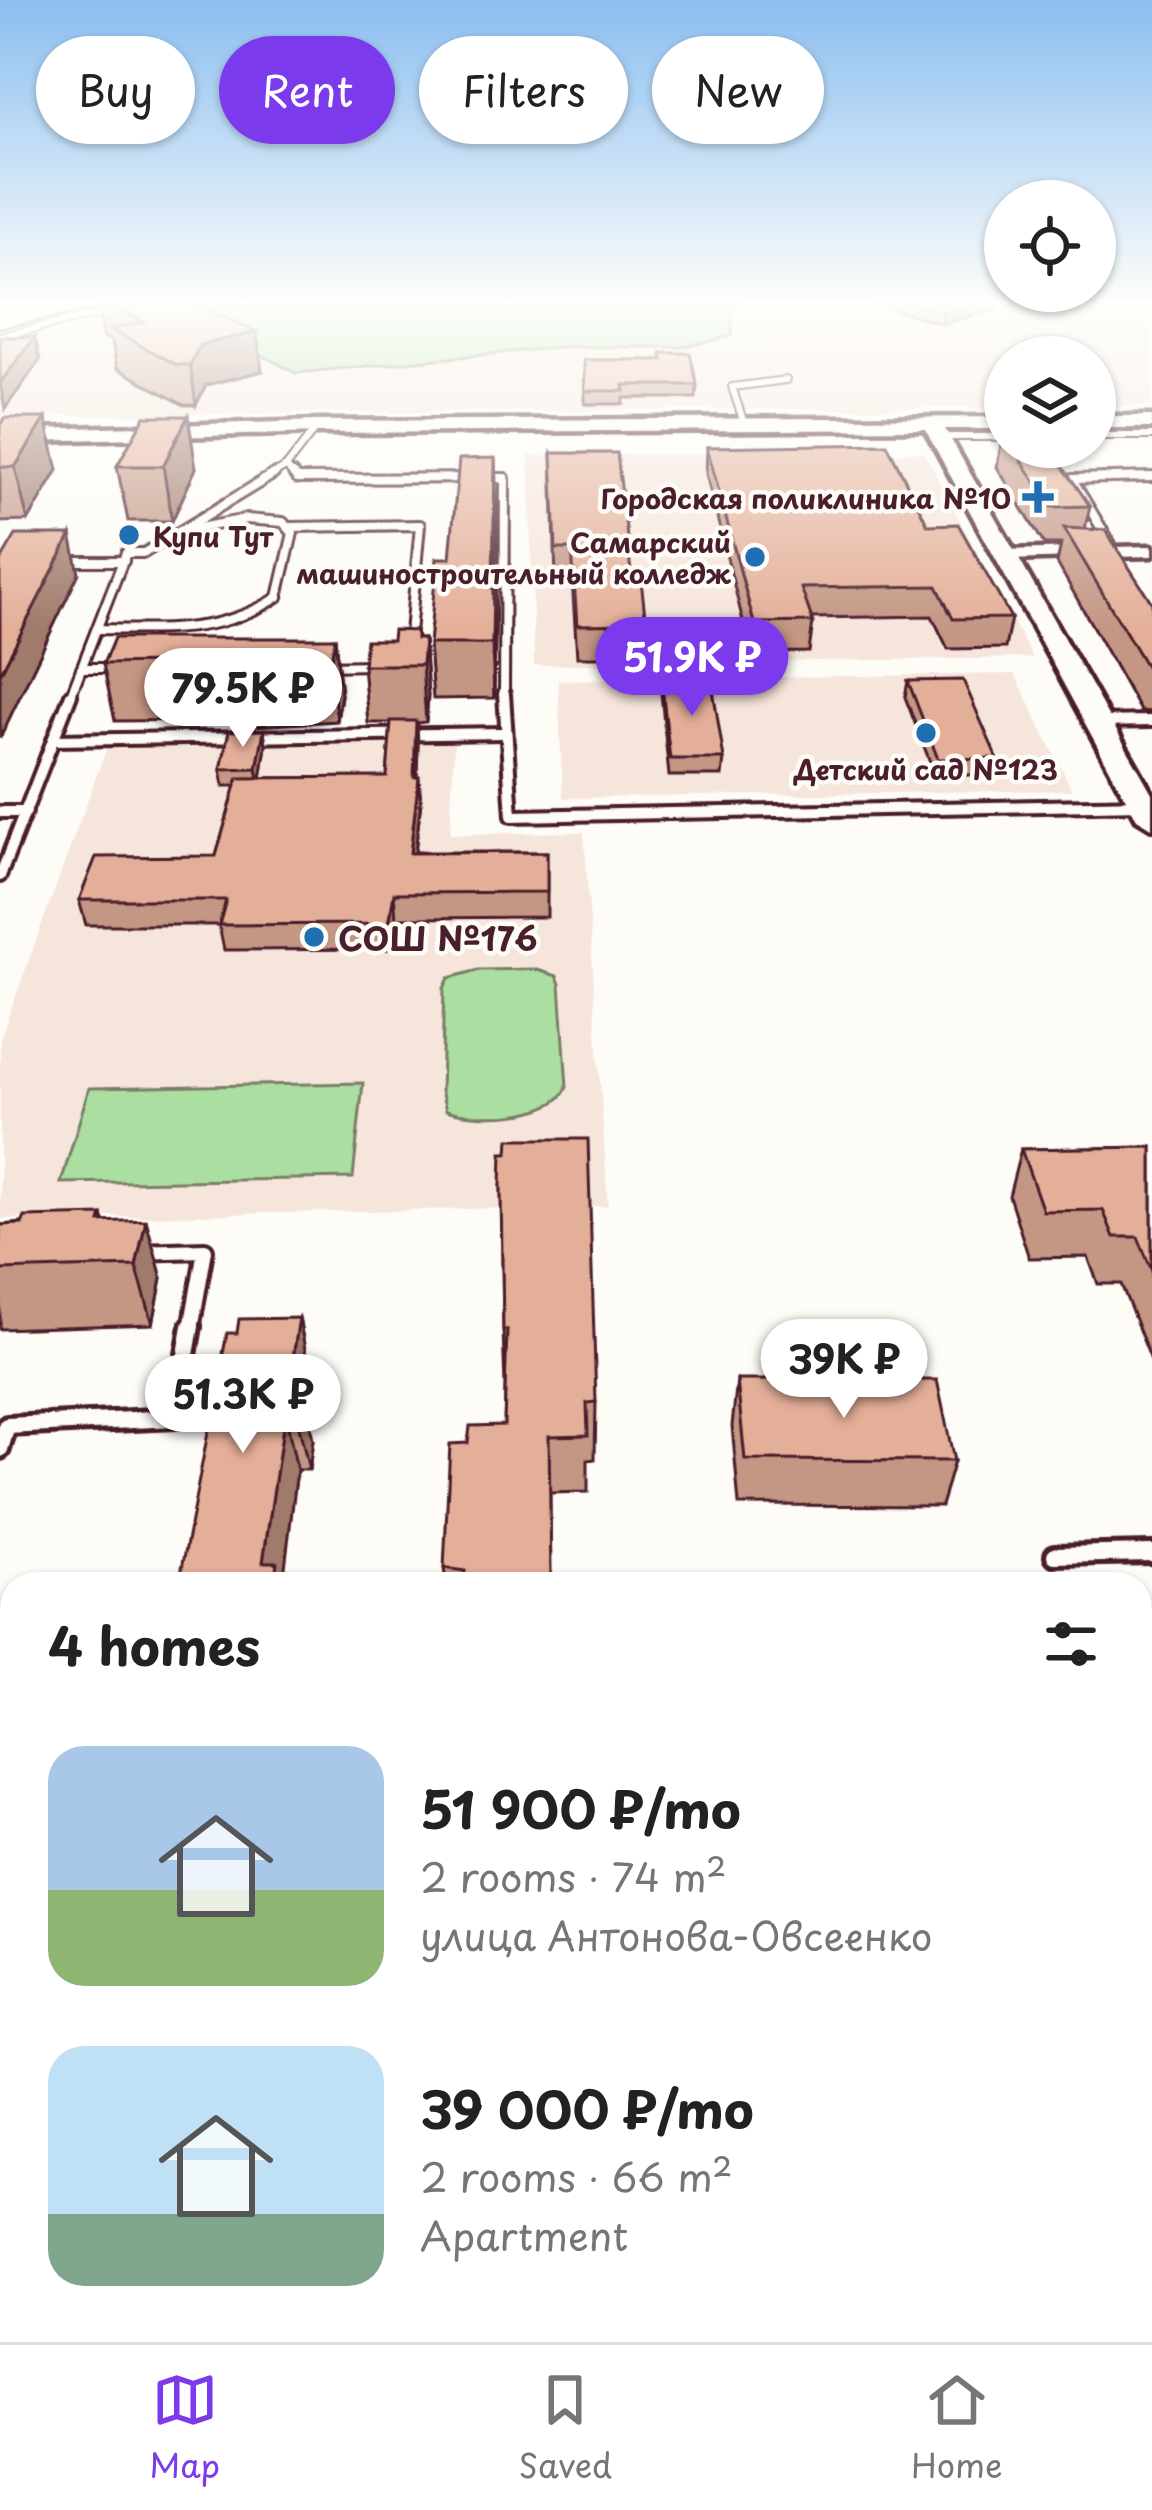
<!DOCTYPE html>
<meta charset="utf-8">
<style>
:root{--surface:#fff;--page:#f2f2f2;--text:#222;--muted:#767676;--line:#e0e0e0;--accent:#7c3aed}
body{margin:0;font-family:"Playpen Sans",sans-serif;background:var(--page);color:var(--text);height:100vh;display:flex;flex-direction:column;font-size:45px;white-space:nowrap}
*{box-sizing:border-box;margin:0}
p{font-size:39px;color:var(--muted)}
.icon{flex:none;width:66px;height:66px;fill:none;stroke:currentColor;stroke-width:2;stroke-linecap:round;stroke-linejoin:round}
.map{position:relative;flex:1;overflow:hidden}
.panel{position:absolute;left:0px;top:1572px;width:1152px;height:771px;display:flex;flex-direction:column;background:var(--surface);border-radius:36px 36px 0 0;box-shadow:0 3px 9px #0004}
.panel>*{flex:none}
.guide{position:absolute;left:36px;top:36px;width:1080px;height:108px;display:flex;gap:24px}
.buttons{position:absolute;left:984px;top:180px;display:grid;gap:24px}
.buttons a{display:grid;place-items:center;width:132px;height:132px;border-radius:50%;background:var(--surface);box-shadow:0 3px 9px #0004;font-size:60px}
.price{position:absolute;translate:-50% -102px;padding:0 27px;border-radius:42px;background:#fff;color:#222;font-size:39px;line-height:78px;filter:drop-shadow(0 3px 6px #0008)}
.price::after{content:'';position:absolute;left:50%;top:72px;width:36px;height:27px;margin-left:-18px;background:inherit;clip-path:polygon(0 0,100% 0,50% 100%)}
.price.on{background:var(--accent);color:#fff}
ul{padding:0;list-style:none}
li{display:flex;align-items:center;gap:36px;height:300px;padding:0 48px}
li span{display:grid;place-items:center;flex:none;width:336px;height:240px;border-radius:36px;color:#555}
li>.icon{margin-inline-start:auto}
span .icon{width:144px;height:144px;fill:#fffc;stroke-width:1}
li b{font-size:51px}
h2{display:flex;justify-content:space-between;align-items:center;height:144px;padding:0 48px;font-size:51px}
.chip{padding:0 42px;border-radius:54px;background:var(--surface);box-shadow:0 3px 9px #0004;font-size:42px;line-height:108px}
.chip.on{background:var(--accent);color:#fff}
.menu{display:flex;justify-content:space-around;align-items:center;height:168px;border-top:3px solid var(--line);background:var(--surface);font-size:33px;color:var(--muted)}
.menu a{display:grid;justify-items:center;gap:6px}
.menu .on{color:var(--accent)}
.map>svg:first-child{display:block}
</style>
<div class="map">
<svg width="1152" height="2342" viewBox="0 0 1152 2342">
<rect width="100%" height="100%" fill="#fdfcf7"/>
<filter id="ink" filterUnits="userSpaceOnUse"><feTurbulence type="fractalNoise" baseFrequency=".00833" numOctaves="2"/><feDisplacementMap in="SourceGraphic" scale="24" xChannelSelector="R" yChannelSelector="G"/><feConvolveMatrix kernelMatrix="1 2 1 2 8 2 1 2 1" color-interpolation-filters="sRGB"/></filter>
<g filter="url(#ink)">
<g fill="#f6e5db">
<path d="M198 302H1152V406L1095 407V357H1005V407L0 416V339Z"/>
<path d="M924 452 1032 658 534 665 529 456Z"/>
<path d="M1015 674 1072 790 563 798 558 680Z"/>
<path d="M454 742 450 834 584 832 608 1206 0 1219V1039L107 747Z"/>
<path d="M0 2089H12V2331H191L190 2342H0Z"/>
</g>
<g fill="#aadfa1" stroke="#7a7f66" stroke-width="3">
<path d="M263 302H736L732 305V336L682 347H562L296 373 190 317Z"/>
<path d="M534 969 557 976 560 984 567 1087C555 1120 476 1120 446 1110L441 1091 444 988 449 978 478 970Z"/>
<path d="M363 1083 353 1178 61 1183 89 1088Z"/>
</g>
<g fill="none" stroke-linecap="round" stroke-linejoin="round">
<defs>
<g id="lane-far5">
<path d="M0 336 112 312"/>
<path d="M745 426 732 387 786 380"/>
<path d="M1095 436H1152"/>
<path d="M941 437H1005"/>
<path d="M286 467 295 477"/>
<path d="M269 477 286 467 317 427"/>
<path d="M1139 477H1152"/>
</g>
<g id="lane-far4">
<path d="M293 474 297 479 505 478 504 697"/>
<path d="M289 527 420 525 409 644"/>
<path d="M1111 544 1072 479 1152 477"/>
<path d="M59 561H124"/>
<path d="M97 629C162 630 222 634 278 597L293 533 283 522 246 519 189 530"/>
<path d="M321 666 376 665"/>
<path d="M81 668H118"/>
<path d="M70 697 126 553H144L274 474"/>
</g>
<g id="lane-far3">
<path d="M504 694 512 816 1144 804"/>
<path d="M1097 722 1152 721"/>
<path d="M55 740 504 733"/>
<path d="M0 812H26"/>
<path d="M0 876 71 694"/>
</g>
<path id="lane-far2" d="M136 1252 205 1250 191 1329"/>
<g id="lane-far1">
<path d="M0 1449 7 1426 175 1418 191 1326"/>
<path d="M1055 1555 1152 1553"/>
</g>
<g id="lane">
<path d="M0 1842H12"/>
<path d="M1140 1985H1152"/>
<path d="M0 2173 12 2172"/>
<path d="M0 2316 12 2248"/>
</g>
<path id="street" d="M1152 546V556L1006 560 998 555 1006 550Z"/>
<g id="secondary">
<rect x="1095" y="416" width="57" height="12"/>
<path d="M1005 417V429H945L1152 793V828L1137 819 925 429 317 433 0 442V430L317 421Z"/>
</g>
</defs>
<use href="#lane-far5" stroke="#4a1f2b" stroke-width="10"/>
<use href="#lane-far4" stroke="#4a1f2b" stroke-width="14"/>
<use href="#lane-far3" stroke="#4a1f2b" stroke-width="18"/>
<use href="#lane-far2" stroke="#4a1f2b" stroke-width="22"/>
<use href="#lane-far1" stroke="#4a1f2b" stroke-width="26"/>
<use href="#lane" stroke="#4a1f2b" stroke-width="30"/>
<use href="#street" stroke="#4a1f2b" stroke-width="9"/>
<use href="#secondary" stroke="#4a1f2b" stroke-width="9"/>
<use href="#lane-far5" stroke="#fdfcf7" stroke-width="6"/>
<use href="#lane-far4" stroke="#fdfcf7" stroke-width="8"/>
<use href="#lane-far3" stroke="#fdfcf7" stroke-width="10"/>
<use href="#lane-far2" stroke="#fdfcf7" stroke-width="14"/>
<use href="#lane-far1" stroke="#fdfcf7" stroke-width="16"/>
<use href="#lane" stroke="#fdfcf7" stroke-width="21"/>
<use href="#street" fill="#fdfcf7" fill-rule="evenodd"/>
<use href="#secondary" fill="#fdfcf7" fill-rule="evenodd"/>
<path stroke="#4a1f2b" stroke-width="3" d="M0 328 137 302"/>
</g>
<g fill="#c49684" stroke="#4a1f2b" stroke-width="3">
<path d="M97 302H236L204 309 262 371 206 385 196 405H184L117 368 112 341 103 337Z"/>
<path d="M870 302H998L997 309 942 324Z"/>
<path d="M662 353 697 385 696 398H624V404H585L584 360H662Z"/>
<path d="M145 416 196 468 172 521H128L117 466Z"/>
<path d="M0 425 58 470 28 521 0 522Z"/>
<path d="M1003 432H1005V447H1049L1090 506 1085 529 1152 603V712L1140 711 1057 563 1061 544H1044L997 467Z"/>
<path d="M707 447 928 525 1011 618 1005 648 948 649 932 616 811 618 813 622 809 652 751 653 706 474Z"/>
<path d="M552 453 632 580 646 624 645 657H577L572 580H556Z"/>
<path d="M497 506 494 698 433 699 429 644 450 558Z"/>
<path d="M416 631 417 639H424L428 696 426 722 417 723 418 744 417 777 421 801 415 852H547V917L396 918 392 949 224 950 219 925H86L79 900 216 856 236 786H224L221 769 264 730 266 746 261 778 387 777 391 723H368L363 665 392 640Z"/>
<path d="M335 638 341 695 337 721 236 727 235 720 115 721 103 664Z"/>
<path d="M661 677 724 759 722 776H669L661 693Z"/>
<path d="M908 681 997 758 994 775H935L905 697Z"/>
<path d="M1152 1147V1363L1121 1284H1098L1088 1257 1029 1258 1009 1196 1021 1149Z"/>
<path d="M501 1185 596 1402 595 1459 588 1460V1492L550 1493 551 1584H446L444 1568 468 1443 504 1425 505 1386 503 1330Z"/>
<path d="M102 1215 104 1222 162 1278 153 1324 0 1329V1225Z"/>
<path d="M299 1318 310 1376 306 1403 313 1440 309 1470H297L282 1581 179 1584Z"/>
<path d="M737 1380 954 1461 941 1506 739 1505 732 1426Z"/>
<rect x="1140" y="1607" width="12" height="331"/>
<path d="M12 1611V1720H0V1617Z"/>
<path d="M0 1862H12V2042L0 2043Z"/>
<path d="M714 2331H880L881 2342H714Z"/>
</g>
<g fill="#a07a6b" stroke="#4a1f2b" stroke-width="3">
<path d="M175 302H236L177 314Z"/>
<path d="M986 302H998L997 309 942 324 943 313Z"/>
<path d="M257 332 262 371 206 385 196 405 190 365 200 345Z"/>
<path d="M35 337 40 360 5 409 0 383Z"/>
<path d="M188 416 196 468 172 521 163 466Z"/>
<path d="M46 418 58 470 28 521 15 467Z"/>
<path d="M495 458 497 506 494 698 492 644Z"/>
<path d="M71 535 79 573 0 738V674Z"/>
<path d="M335 638 341 695 337 721 330 664Z"/>
<path d="M424 639 428 696 426 722 422 665Z"/>
<path d="M416 721 418 744 416 801 414 777Z"/>
<path d="M264 730 266 746 260 785 257 768Z"/>
<path d="M419 777 421 801 412 877 410 853Z"/>
<path d="M394 893 396 918 392 949 389 924Z"/>
<path d="M146 1220 162 1278 153 1324 136 1266Z"/>
<path d="M299 1318 310 1376 306 1403 313 1440 309 1470 289 1383Z"/>
<path d="M285 1413 297 1470 283 1584H269L263 1562Z"/>
</g>
<g fill="#e4af99" stroke="#4a1f2b" stroke-width="3">
<path d="M103 302H190L257 332 200 345 190 365H177L110 329 144 322Z"/>
<path d="M906 302H986L943 313Z"/>
<path d="M0 337H35L0 383Z"/>
<path d="M662 353H690L697 385H624L625 391H585L584 360H663Z"/>
<path d="M145 416H188L163 466H117Z"/>
<path d="M5 418H46L15 467H0V425Z"/>
<path d="M887 444 928 525 958 524 1011 618 953 619 937 586 801 588 813 622 754 623 707 447Z"/>
<path d="M1013 447H1049L1090 506 1052 507Z"/>
<path d="M552 453H617L632 580H641L646 624 577 625 572 549H556Z"/>
<path d="M495 458 492 644H429L437 558H450L459 459Z"/>
<path d="M1064 528 1105 530 1152 603V673H1150Z"/>
<path d="M16 535H71L0 674V562Z"/>
<path d="M393 630 416 631V639H424L422 665H363L366 640H392Z"/>
<path d="M114 638H335L330 664 226 670 228 662 103 664Z"/>
<path d="M661 677H711L724 759H670Z"/>
<path d="M963 680 997 758 938 759 908 681Z"/>
<path d="M391 721H416L414 777H419L410 853 547 852V892L394 893 389 924 219 925 226 900H79L96 857 216 856 238 778 387 777Z"/>
<path d="M264 730 257 768 221 769 229 731Z"/>
<path d="M509 1139H588L596 1402 587 1403 588 1435 549 1436 551 1584H464L465 1571 444 1568 450 1444 468 1443 470 1426 504 1425 507 1330H503L501 1185 502 1153H508Z"/>
<path d="M1152 1147V1271L1138 1237H1114L1103 1210 1043 1211 1021 1149Z"/>
<path d="M102 1215 100 1222 146 1220 136 1266 0 1270V1225L22 1224 25 1217Z"/>
<path d="M299 1318 289 1383 302 1382 297 1413H285L263 1562H277L274 1584H179L227 1333H237L239 1319Z"/>
<path d="M737 1380H937L954 1461 745 1460Z"/>
<rect x="1140" y="1607" width="12" height="304"/>
<path d="M2 1611H12V1703H0V1617Z"/>
<path d="M0 1862H12V1992L0 1993Z"/>
<path d="M726 2331H880L881 2342H727Z"/>
</g>
</g>
<linearGradient id="sky" x2="0" y2="1"><stop stop-color="#8bbef0"/><stop offset="0.48" stop-color="#fefefb"/><stop offset="1" stop-color="#fefefb" stop-opacity="0"/></linearGradient>
<rect width="1152" height="630" fill="url(#sky)"/>
<g fill="#1f6fb2" stroke="#fdfcf7" stroke-width="4.5">
<path d="M1032 479h12v12h12v12h-12v12h-12v-12h-12v-12h12z"/>
<circle cx="129" cy="535" r="12"/>
<circle cx="755" cy="557" r="12"/>
<circle cx="926" cy="733" r="12"/>
<circle cx="314" cy="937" r="12"/>
</g>
<g text-anchor="middle" dominant-baseline="central" stroke-width="9" stroke-linejoin="round" paint-order="stroke">
<g font-size="27" font-weight="bold" fill="#4a1f2b" stroke="#fdfcf7" text-anchor="end">
<text x="1011" y="497">Городская поликлиника №10</text>
<text x="153" y="535" text-anchor="start">Купи Тут</text>
<text x="731" y="541">Самарский<tspan x="731" dy="31">машиностроительный колледж</tspan></text>
<text x="926" y="768" text-anchor="middle">Детский сад №123</text>
</g>
<g font-size="33" font-weight="bold" fill="#4a1f2b" stroke="#fdfcf7" text-anchor="start">
<text x="338" y="937">СОШ №176</text>
</g>
</g>
</svg>
<div class="buttons">
<a><svg class="icon" aria-label="locate" viewBox="0 0 24 24"><circle cx="12" cy="12" r="6"/><path d="M12 2v4M12 18v4M2 12h4M18 12h4"/></svg></a>
<a><svg class="icon" aria-label="layers" viewBox="0 0 24 24"><path d="M12 4l9 5-9 5-9-5zM3 14l9 5 9-5"/></svg></a>
</div>
<b class="price on" style="left:692px;top:719px">51.9K ₽</b>
<b class="price" style="left:243px;top:750px">79.5K ₽</b>
<b class="price" style="left:844px;top:1421px">39K ₽</b>
<b class="price" style="left:243px;top:1456px">51.3K ₽</b>
<div class="guide">
<a class="chip">Buy</a>
<a class="chip on">Rent</a>
<a class="chip">Filters</a>
<a class="chip">New</a>
</div>
<section class="panel">
<h2>4 homes<svg class="icon" aria-label="filters" viewBox="0 0 24 24"><path d="M4 7h16M4 17h16"/><circle cx="9" cy="7" r="2"/><circle cx="15" cy="17" r="2"/></svg></h2>
<ul>
<li><span style="background:linear-gradient(#a9c7e8 60%,#8fb573 0)"><svg class="icon" aria-label="home" viewBox="0 0 24 24"><path d="M3 11l9-7 9 7M6 9v11h12V9"/></svg></span><div><b>51 900 ₽/mo</b><p>2 rooms · 74 m²</p><p>улица Антонова-Овсеенко</p></div></li>
<li><span style="background:linear-gradient(#bfe0f5 70%,#7fa58c 0)"><svg class="icon" aria-label="home" viewBox="0 0 24 24"><path d="M3 11l9-7 9 7M6 9v11h12V9"/></svg></span><div><b>39 000 ₽/mo</b><p>2 rooms · 66 m²</p><p>Apartment</p></div></li>
</ul>
</section>
</div>
<nav class="menu">
<a class="on"><svg class="icon" aria-label="map" viewBox="0 0 24 24"><path d="M3 6l6-2 6 2 6-2v14l-6 2-6-2-6 2zM9 4v14M15 6v14"/></svg>Map</a>
<a><svg class="icon" aria-label="saved" viewBox="0 0 24 24"><path d="M7 4h10v16l-5-4-5 4z"/></svg>Saved</a>
<a><svg class="icon" aria-label="home" viewBox="0 0 24 24"><path d="M3 11l9-7 9 7M6 9v11h12V9"/></svg>Home</a>
</nav>
